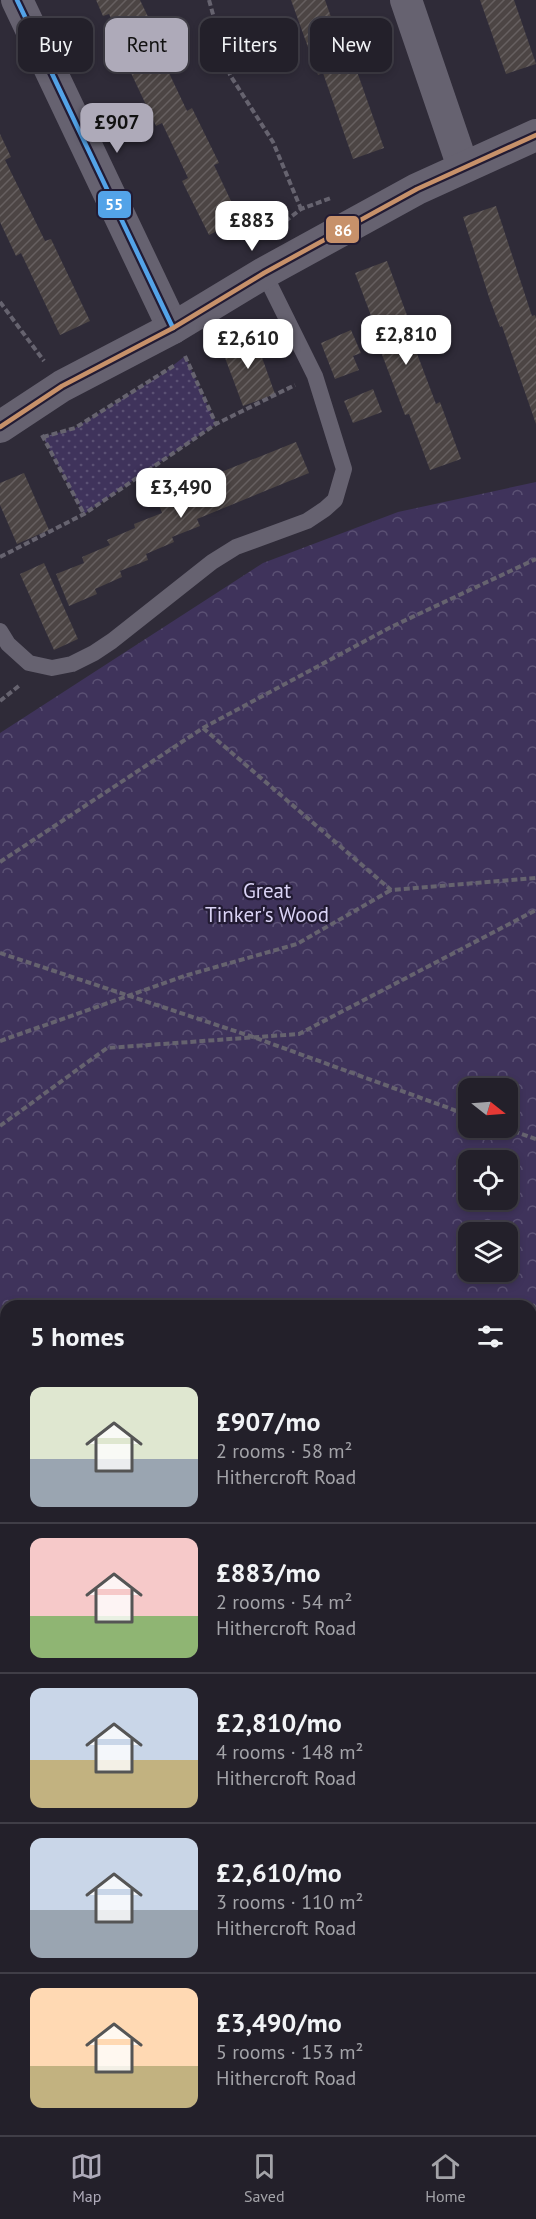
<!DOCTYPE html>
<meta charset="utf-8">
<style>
:root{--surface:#23202a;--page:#2f2d36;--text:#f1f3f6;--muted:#a3a3a8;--line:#403e47;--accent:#aeaab9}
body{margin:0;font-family:"PT Sans",sans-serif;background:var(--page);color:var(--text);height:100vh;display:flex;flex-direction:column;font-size:22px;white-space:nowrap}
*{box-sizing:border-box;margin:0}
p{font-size:20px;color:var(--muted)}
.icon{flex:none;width:33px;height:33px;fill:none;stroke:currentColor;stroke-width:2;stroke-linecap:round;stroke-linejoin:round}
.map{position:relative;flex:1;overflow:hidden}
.drawer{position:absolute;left:0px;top:1300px;width:537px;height:836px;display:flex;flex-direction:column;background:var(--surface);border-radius:18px 18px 0 0;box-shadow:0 3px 9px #0003,0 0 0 2px var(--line)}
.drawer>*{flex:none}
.banner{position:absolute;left:18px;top:18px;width:501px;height:54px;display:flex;gap:12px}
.needle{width:39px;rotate:107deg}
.tools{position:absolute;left:458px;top:1078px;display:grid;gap:12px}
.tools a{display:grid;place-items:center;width:60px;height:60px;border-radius:12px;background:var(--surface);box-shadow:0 3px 9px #0003,0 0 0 2px var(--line);font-size:30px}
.price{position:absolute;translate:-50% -51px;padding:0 14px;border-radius:12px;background:#fff;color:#222;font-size:20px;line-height:39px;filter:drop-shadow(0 2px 3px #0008)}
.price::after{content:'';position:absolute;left:50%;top:36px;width:18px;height:14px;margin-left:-9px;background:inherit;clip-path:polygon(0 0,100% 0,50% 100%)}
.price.selected{background:var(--accent);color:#111}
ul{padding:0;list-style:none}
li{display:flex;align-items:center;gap:18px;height:150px;padding:0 30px}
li+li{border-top:2px solid var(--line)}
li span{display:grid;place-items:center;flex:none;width:168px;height:120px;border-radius:12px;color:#555}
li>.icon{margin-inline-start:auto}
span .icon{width:72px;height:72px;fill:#fffc;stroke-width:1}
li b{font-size:26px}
h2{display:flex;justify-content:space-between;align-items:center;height:72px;padding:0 30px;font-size:26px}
.pill{padding:0 21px;border-radius:12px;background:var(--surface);box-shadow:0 3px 9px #0003,0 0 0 2px var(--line);font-size:21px;line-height:54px}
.pill.selected{background:var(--accent);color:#111}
.dock{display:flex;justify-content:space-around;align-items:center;height:84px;border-top:2px solid var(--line);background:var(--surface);font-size:16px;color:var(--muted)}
.dock a{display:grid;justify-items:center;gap:3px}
.dock .selected{color:var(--accent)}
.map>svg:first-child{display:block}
</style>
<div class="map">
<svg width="536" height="2135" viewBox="0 0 536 2135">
<defs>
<pattern id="grass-dots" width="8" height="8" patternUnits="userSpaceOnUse" patternTransform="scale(1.5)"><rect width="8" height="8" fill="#3f335b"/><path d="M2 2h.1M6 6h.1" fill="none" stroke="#5b5174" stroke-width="1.8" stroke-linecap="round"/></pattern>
<pattern id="forest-crowns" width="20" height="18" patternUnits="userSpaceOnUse" patternTransform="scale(1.5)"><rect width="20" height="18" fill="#3f335b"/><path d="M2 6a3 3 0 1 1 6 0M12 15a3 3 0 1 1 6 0" fill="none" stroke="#5b5174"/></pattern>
<pattern id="building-hatch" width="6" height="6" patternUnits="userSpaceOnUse" patternTransform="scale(1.5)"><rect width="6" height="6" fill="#4c4544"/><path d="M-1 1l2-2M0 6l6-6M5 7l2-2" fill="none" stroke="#666060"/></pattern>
</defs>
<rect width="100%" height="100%" fill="#2f2b38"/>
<path fill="url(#grass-dots)" d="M185 356 216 424 84 514 43 437 75 428 161 375Z"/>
<path fill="url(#forest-crowns)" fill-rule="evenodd" d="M536 482V1875L531 1873V1306H6V1928H0V733L263 563 398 512ZM468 1089H507V1128H468ZM468 1161H507V1200H468ZM468 1233H507V1272H468Z"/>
<g fill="url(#building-hatch)">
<path d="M96 0H140L166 54 161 56 187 111 192 108 219 163 214 165 240 220 209 235 182 181 188 178 162 123 156 126 130 71 135 68 109 14 103 16Z"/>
<path d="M291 0H325L348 65 354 63 384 148 353 159 323 73 318 75Z"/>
<path d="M480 0H514L536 64 506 74Z"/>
<path d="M0 134 11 157 5 160 45 241 51 239 90 321 60 335 21 253 16 256 0 222Z"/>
<path d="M496 206 532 316 535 315 536 318V424L502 326 500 327 490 300 463 217Z"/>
<path d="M387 261 408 318 404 319 436 404 440 402 461 459 430 470 409 414 405 415 373 331 376 329 355 273Z"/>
<path d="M351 330 361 353 353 356 359 370 335 379 321 343Z"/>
<path d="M254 335 275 394 243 406 221 347Z"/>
<path d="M373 389 382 412 353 423 344 401Z"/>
<path d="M296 442 309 473 197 519 200 526 172 537 174 542 146 554 148 560 120 571 122 577 95 589 97 594 69 606 56 574 84 563 82 557 110 545 107 540 135 528 134 524 162 513 159 505 187 493 184 487Z"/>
<path d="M24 473 49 530 17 544 0 505V483Z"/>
<path d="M44 563 78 639 54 650 20 574Z"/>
<rect x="531" y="1961" width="5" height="46"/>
</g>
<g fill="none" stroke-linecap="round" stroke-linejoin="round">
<g stroke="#66636f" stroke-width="4" stroke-dasharray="6 3" stroke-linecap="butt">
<path d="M209 0 230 75 273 142 301 209"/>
<path d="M278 227 301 209 331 198"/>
<path d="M0 302 44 361"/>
<path d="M185 356 216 424"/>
<path d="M42 435 84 514"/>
<path d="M43 437 75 428 175 365"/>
<path d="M0 557 84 514 216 424 295 385"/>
<path d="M0 701 20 685"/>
<path d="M203 728 391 890 536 878"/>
<path d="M0 862 203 728 391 627 536 559"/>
<path d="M0 953 253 1037 468 1115"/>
<path d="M0 1041 184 976 297 944 391 890"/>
<path d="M0 1126 107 1048 299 1034 536 910"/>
<path d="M505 1128 536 1139"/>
<path d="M531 1309 536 1304"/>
<path d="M0 1432 6 1431"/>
<path d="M0 1848 6 1846"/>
</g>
<path stroke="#666270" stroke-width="16" d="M0 631 8 644 29 663 52 668 72 664 94 653 112 641 212 562 236 547 307 521 325 509 335 500 344 469 315 376 264 273"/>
<g stroke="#666270" stroke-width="32">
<path d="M17 0 173 328"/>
<path d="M406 0 463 167"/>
<path d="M0 427 62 386 173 328 264 273 417 189 536 135"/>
<path d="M531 2076H536"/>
<path d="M276 2135 281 2130"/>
</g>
<defs>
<path id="bus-1" d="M17 0 173 328"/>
<path id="bus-2" d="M0 427 62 386 173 328 264 273 417 189 536 135"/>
</defs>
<use href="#bus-1" stroke="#221b33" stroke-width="9"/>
<use href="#bus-2" stroke="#221b33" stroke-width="9"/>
<use href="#bus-1" stroke="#53a3e8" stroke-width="4.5"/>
<use href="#bus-2" stroke="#c7916a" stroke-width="4.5"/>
</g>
<g text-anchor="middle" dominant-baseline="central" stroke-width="4.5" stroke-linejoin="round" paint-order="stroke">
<g font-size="21" fill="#dad3f5" stroke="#221b33">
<text x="267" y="890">Great<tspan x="267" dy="24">Tinker's Wood</tspan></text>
</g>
</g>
<g stroke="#221b33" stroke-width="2">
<rect x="97" y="190" width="35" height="29" rx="6" fill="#53a3e8"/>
<rect x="325" y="215" width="35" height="29" rx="6" fill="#c7916a"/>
</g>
<g font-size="16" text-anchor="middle" font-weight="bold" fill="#fff">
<text x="114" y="210">55</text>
<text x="343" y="236">86</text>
</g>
</svg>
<div class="tools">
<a><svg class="needle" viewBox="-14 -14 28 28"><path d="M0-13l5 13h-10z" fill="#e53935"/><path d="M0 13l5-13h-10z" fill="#a3a3a8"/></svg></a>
<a><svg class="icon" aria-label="locate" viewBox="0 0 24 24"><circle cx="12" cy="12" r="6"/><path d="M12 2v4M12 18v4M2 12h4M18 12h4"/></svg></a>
<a><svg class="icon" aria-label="layers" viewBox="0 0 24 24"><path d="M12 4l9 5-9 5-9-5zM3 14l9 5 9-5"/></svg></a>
</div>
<b class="price selected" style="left:117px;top:154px">£907</b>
<b class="price" style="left:252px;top:252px">£883</b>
<b class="price" style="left:406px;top:366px">£2,810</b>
<b class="price" style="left:248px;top:370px">£2,610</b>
<b class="price" style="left:181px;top:519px">£3,490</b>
<div class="banner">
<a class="pill">Buy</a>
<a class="pill selected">Rent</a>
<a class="pill">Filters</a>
<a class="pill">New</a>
</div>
<section class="drawer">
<h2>5 homes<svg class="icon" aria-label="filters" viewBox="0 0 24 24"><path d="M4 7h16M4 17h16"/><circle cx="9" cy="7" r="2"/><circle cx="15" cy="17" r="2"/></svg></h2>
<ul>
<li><span style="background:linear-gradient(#dfe7d0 60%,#9aa5b1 0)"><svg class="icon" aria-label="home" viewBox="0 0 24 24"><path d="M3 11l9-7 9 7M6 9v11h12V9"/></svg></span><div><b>£907/mo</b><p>2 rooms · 58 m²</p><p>Hithercroft Road</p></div></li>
<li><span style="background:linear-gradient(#f6c9c9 65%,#8fb573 0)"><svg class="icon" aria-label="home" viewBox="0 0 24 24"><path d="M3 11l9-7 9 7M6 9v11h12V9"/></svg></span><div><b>£883/mo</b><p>2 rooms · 54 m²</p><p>Hithercroft Road</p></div></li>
<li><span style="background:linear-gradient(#c9d6e8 60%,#c2b280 0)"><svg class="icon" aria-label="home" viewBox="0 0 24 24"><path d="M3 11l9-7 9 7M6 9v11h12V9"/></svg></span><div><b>£2,810/mo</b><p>4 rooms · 148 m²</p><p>Hithercroft Road</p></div></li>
<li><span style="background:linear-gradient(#c9d6e8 60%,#9aa5b1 0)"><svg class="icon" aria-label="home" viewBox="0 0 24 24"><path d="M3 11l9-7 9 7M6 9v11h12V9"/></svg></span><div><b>£2,610/mo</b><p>3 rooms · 110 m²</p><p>Hithercroft Road</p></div></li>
<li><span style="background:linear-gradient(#ffd9b3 65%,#c2b280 0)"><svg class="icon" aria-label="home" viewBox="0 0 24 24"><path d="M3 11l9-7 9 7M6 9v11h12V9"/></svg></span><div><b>£3,490/mo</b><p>5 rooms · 153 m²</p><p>Hithercroft Road</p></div></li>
</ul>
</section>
</div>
<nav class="dock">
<a class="selected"><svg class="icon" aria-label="map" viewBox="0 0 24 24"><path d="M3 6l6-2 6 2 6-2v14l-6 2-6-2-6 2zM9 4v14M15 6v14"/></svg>Map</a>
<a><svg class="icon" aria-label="saved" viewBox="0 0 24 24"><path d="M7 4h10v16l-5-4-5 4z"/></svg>Saved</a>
<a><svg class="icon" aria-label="home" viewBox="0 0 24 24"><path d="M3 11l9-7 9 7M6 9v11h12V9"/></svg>Home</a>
</nav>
